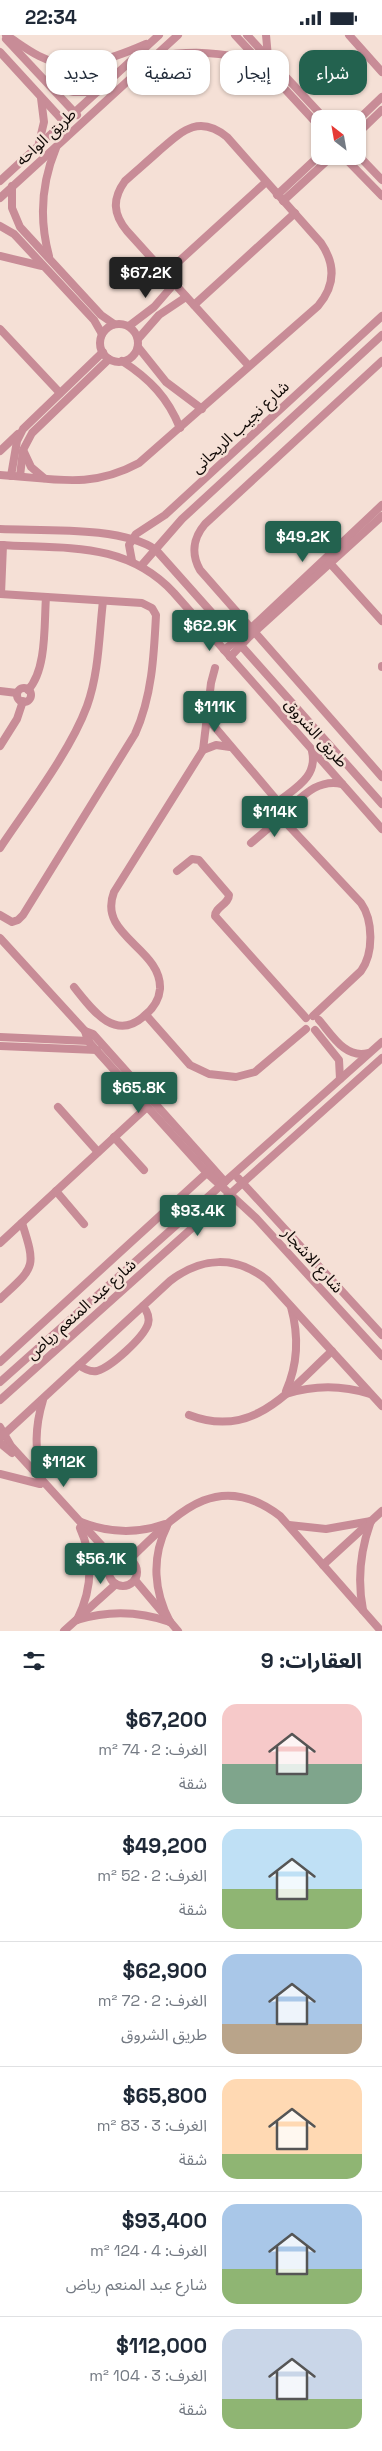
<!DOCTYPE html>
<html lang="ar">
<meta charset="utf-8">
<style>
:root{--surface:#fff;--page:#f6f6f7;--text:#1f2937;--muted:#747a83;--line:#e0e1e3;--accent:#23624f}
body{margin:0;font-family:"Space Grotesk","Noto Sans Arabic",sans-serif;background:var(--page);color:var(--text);direction:rtl;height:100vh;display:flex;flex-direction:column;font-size:19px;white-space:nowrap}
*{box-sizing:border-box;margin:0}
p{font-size:16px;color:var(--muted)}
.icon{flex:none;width:28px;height:28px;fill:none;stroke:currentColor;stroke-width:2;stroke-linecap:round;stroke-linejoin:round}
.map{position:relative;height:1596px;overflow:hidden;direction:ltr}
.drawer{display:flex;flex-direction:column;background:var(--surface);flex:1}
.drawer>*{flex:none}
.banner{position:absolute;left:15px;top:15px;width:352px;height:45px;direction:rtl;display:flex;gap:10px}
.needle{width:32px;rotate:329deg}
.controls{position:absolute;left:311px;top:75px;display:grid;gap:10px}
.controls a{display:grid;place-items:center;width:55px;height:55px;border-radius:10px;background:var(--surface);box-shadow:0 1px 4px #0004;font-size:25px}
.price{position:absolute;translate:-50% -42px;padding:0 11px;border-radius:5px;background:var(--accent);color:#fff;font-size:16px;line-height:32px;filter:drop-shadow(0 1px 2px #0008)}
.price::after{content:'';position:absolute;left:50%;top:30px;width:15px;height:11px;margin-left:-8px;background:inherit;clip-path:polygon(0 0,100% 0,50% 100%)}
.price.current{background:#222;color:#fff}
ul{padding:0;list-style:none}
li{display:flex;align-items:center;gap:15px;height:125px;padding:0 20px}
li+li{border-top:1px solid var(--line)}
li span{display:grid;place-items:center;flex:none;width:140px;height:100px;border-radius:15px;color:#555}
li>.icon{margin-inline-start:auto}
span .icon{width:60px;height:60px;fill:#fffc;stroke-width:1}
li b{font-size:21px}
h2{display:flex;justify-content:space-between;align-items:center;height:60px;padding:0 20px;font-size:21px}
.chip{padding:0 18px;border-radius:15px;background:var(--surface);box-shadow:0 1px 4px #0004;font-size:18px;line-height:45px}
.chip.current{background:var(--accent);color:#fff}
.status{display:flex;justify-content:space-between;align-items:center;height:35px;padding:0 25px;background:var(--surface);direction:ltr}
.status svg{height:14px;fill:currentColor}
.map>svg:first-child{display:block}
</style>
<div class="status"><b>22:34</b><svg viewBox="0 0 49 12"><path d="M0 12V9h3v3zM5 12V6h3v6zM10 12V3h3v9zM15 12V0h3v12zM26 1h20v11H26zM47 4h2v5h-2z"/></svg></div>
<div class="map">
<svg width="382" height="1596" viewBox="0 0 382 1596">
<rect width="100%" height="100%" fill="#f5e0d6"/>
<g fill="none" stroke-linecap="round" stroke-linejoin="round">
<g stroke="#c88c97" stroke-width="8">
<path d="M6 0C17 7 27 15 39 21 73 39 114 23 146 9"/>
<path d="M235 0 320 92"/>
<path d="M247 0 325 84"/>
<path d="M266 0 268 22"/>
<path d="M349 0 382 37"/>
<path d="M6 4 77 80"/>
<path d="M0 17 66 89"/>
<path d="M154 22C191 15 223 17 260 27"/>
<path d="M52 52 74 57H97"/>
<path d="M358 85 382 62"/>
<path d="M358 98 382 75"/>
<path d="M39 108 44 87 41 63"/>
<path d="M358 120 382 145"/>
<path d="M345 123 382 161"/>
<path d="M0 146 159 0"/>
<path d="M12 151V173L20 192 101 280 114 289"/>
<path d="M277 160 320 120"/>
<path d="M0 163 178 0"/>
<path d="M283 166 331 122"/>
<path d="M0 191 14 199 94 285 102 299"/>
<path d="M0 221 42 231"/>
<path d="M49 221C39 184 41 149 56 113"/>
<path d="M165 239 266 147"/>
<path d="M194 270 295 178"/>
<circle cx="119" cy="308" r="19"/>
<path d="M129 291 154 272 174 249"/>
<path d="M0 294 60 358"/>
<path d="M138 304 159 280 186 262"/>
<path d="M138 312 166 347 202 374"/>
<path d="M122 326C150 344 168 363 180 393"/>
<path d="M382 326 205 489C193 503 191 519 200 535L382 742"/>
<path d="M0 416 18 399"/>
<path d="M24 417 31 432 44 443"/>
<path d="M0 440C53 443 89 455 139 428L318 271C335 251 336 230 321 208L227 102C199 79 182 96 160 115 148 126 136 136 125 146 112 164 113 179 127 196L249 331"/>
<path d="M11 441 17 406 23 394 103 317"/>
<path d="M20 441 23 415 32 398 109 324"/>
<path d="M0 494C42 496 122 491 156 515L382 769"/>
<path d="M0 510C65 514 126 506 174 558L382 794"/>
<path d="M132 526 129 510 136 499 165 480 382 281"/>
<path d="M328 526 382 586"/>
<path d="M141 531 182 484 382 300"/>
<path d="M0 559 142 568 152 573 156 580C154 620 152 662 135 699L23 880 18 885 12 887 0 880"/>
<path d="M1 559 3 510"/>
<path d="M224 615 246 598 382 470"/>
<path d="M230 622 249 602 382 481"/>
<path d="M382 631V632"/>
<circle cx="24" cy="660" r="7"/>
<path d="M28 655C47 635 44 589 46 562"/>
<path d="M0 656 17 658"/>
<path d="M208 684 280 769 289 791 361 868C373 885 374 918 361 936L313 981"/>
<path d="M0 711 17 684 23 666"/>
<path d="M203 715 216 710 230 712"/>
<path d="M278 767C295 753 318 742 312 716"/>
<path d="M284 778C301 763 317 743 342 749"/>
<path d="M251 808 284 780"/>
<path d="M0 813C28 771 70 717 87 671 99 638 99 600 103 566"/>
<path d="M177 836 192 824 199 825 229 860C229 869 215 872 215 881L306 983"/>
<path d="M0 903 85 996 93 999 225 1147"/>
<path d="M74 952C91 973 114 1007 143 982 152 975 159 966 160 954 162 913 97 901 114 857L203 715 211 648 215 633"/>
<path d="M146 980 190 1030 209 1039 236 1042 255 1037 306 994"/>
<path d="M319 985C332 1000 345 1024 368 1018"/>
<path d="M315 995 339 1025 340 1044"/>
<path d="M85 996 88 1006 207 1138 256 1183 382 1321"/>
<path d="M0 1002 89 1006"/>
<path d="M0 1011 97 1015"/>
<path d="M58 1072 98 1117"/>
<path d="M114 1102 144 1135"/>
<path d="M238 1143 382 1300"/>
<path d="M56 1156 84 1189"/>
<path d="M0 1208 147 1072"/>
<path d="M0 1264C34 1232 37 1234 22 1188"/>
<path d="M0 1327 210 1135"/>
<path d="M79 1330C84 1334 90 1337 97 1336 111 1332 143 1303 148 1289 150 1282 147 1276 143 1271"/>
<path d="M0 1347 382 1007"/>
<path d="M286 1356C298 1329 299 1301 291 1272"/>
<path d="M286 1359C314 1350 342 1350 370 1359"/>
<path d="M0 1365 382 1023"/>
<path d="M189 1380C254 1405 289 1355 332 1316"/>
<path d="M0 1392 11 1411 115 1525"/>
<path d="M0 1403 170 1246C201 1222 236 1220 267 1245L382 1371"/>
<path d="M0 1408 12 1418"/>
<path d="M0 1439 40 1449"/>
<path d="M42 1442C34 1416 35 1391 43 1365"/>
<path d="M81 1487C109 1498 137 1499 165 1489"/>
<path d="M289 1490 326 1494 371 1486"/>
<path d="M167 1491C151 1523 154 1557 170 1587"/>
<circle cx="123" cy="1537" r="14"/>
<path d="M130 1524C175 1481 216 1432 280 1481L381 1596"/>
<path d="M323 1530 382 1476"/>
<path d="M135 1545 178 1596"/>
<path d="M363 1575C357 1544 360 1516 371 1486"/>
<path d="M77 1585C92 1555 94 1524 80 1493"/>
<path d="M77 1585C109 1575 139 1576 170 1587"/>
<path d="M64 1596 116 1549"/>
</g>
</g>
<g text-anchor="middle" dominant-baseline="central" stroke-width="5" stroke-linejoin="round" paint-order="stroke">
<g font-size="16" fill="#110a07" stroke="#f5e0d6">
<text transform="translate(46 102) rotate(-43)">طريق الواحه</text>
<text transform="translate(240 392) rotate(-43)">شارع نجيب الريحانى</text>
<text transform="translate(316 698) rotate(48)">طريق الشروق</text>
<text transform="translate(313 1225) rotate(48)">شارع الاشجار</text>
<text transform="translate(81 1274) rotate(-42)">شارع عبد المنعم رياض</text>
</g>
</g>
</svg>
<div class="controls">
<a><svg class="needle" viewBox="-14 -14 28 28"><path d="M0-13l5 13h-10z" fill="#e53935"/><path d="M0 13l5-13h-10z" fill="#747a83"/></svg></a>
</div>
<b class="price current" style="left:146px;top:264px">$67.2K</b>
<b class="price" style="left:303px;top:528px">$49.2K</b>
<b class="price" style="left:210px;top:617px">$62.9K</b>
<b class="price" style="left:215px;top:698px">$111K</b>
<b class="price" style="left:275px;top:803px">$114K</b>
<b class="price" style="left:139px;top:1079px">$65.8K</b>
<b class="price" style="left:198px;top:1202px">$93.4K</b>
<b class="price" style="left:64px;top:1453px">$112K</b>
<b class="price" style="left:101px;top:1550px">$56.1K</b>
<div class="banner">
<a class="chip current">شراء</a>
<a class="chip">إيجار</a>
<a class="chip">تصفية</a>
<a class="chip">جديد</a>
</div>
</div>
<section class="drawer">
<h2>العقارات: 9<svg class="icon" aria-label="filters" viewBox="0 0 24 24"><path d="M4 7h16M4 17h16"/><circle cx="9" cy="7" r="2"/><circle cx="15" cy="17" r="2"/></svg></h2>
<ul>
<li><span style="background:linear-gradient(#f6c9c9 60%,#7fa58c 0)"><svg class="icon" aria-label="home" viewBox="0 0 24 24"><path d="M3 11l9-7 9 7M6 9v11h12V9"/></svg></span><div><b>$67,200</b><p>الغرف: 2 · 74 m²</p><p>شقة</p></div></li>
<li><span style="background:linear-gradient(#bfe0f5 60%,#8fb573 0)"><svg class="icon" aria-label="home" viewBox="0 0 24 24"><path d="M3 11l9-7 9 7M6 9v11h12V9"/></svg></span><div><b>$49,200</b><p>الغرف: 2 · 52 m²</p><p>شقة</p></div></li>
<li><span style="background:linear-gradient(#a9c7e8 70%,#b9a48a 0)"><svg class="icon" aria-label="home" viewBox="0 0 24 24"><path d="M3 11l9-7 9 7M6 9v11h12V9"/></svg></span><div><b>$62,900</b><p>الغرف: 2 · 72 m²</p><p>طريق الشروق</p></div></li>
<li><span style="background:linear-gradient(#ffd9b3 75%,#8fb573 0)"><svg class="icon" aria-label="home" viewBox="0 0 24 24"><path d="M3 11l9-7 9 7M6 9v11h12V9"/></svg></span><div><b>$65,800</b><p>الغرف: 3 · 83 m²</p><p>شقة</p></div></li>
<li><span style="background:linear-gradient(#a9c7e8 65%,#8fb573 0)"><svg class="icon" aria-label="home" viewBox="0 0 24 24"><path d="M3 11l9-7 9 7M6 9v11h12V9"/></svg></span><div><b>$93,400</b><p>الغرف: 4 · 124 m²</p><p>شارع عبد المنعم رياض</p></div></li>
<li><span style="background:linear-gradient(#c9d6e8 70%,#8fb573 0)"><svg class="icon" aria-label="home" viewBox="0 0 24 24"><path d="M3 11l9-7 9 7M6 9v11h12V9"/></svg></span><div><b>$112,000</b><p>الغرف: 3 · 104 m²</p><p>شقة</p></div></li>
</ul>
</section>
